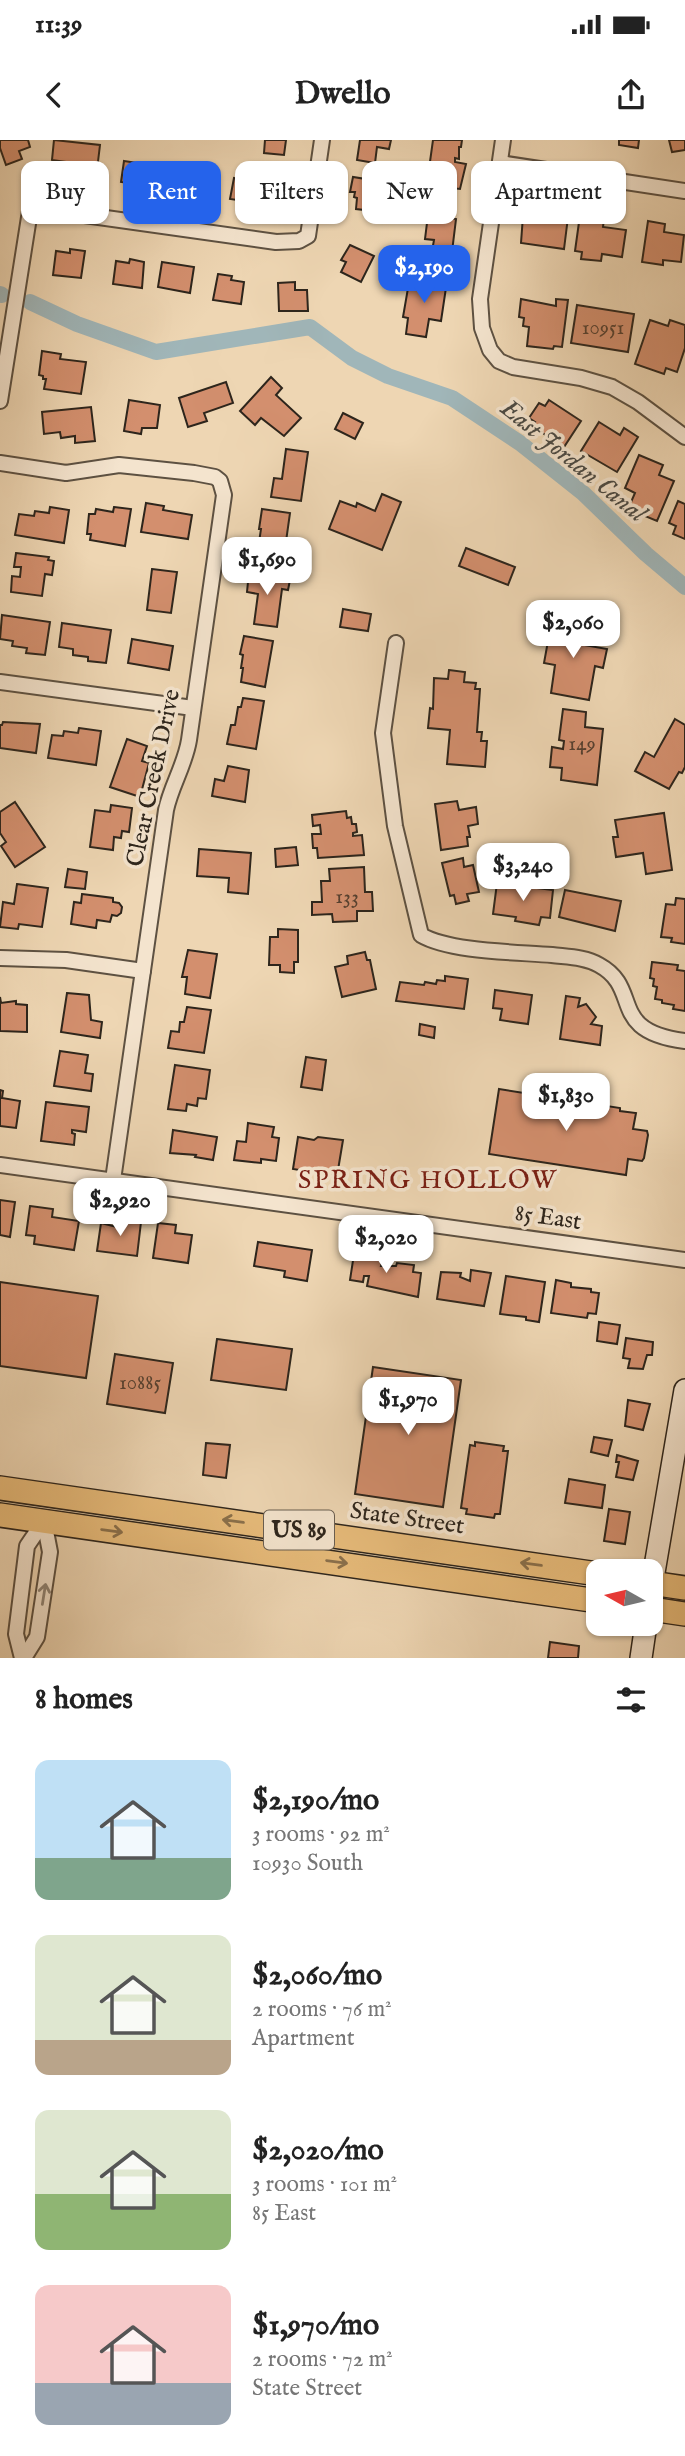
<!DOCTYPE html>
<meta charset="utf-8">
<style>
:root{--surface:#fff;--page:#f6f6f6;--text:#222;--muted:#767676;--accent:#2563eb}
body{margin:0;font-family:"IM FELL English",serif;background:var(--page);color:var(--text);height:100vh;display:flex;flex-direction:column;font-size:26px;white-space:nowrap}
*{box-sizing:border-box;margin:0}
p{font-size:23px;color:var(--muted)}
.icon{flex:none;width:38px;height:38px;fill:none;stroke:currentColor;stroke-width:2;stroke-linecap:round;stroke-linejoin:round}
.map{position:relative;height:1518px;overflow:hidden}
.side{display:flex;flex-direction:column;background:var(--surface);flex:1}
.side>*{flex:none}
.guide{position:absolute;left:21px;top:21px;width:644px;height:63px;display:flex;gap:14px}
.needle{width:46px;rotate:278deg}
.controls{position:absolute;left:586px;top:1419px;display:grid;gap:14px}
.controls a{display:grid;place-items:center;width:77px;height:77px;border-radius:14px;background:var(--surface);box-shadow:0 2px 5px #0004;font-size:35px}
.price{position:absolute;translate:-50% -60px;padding:0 16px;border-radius:14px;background:#fff;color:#222;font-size:23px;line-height:46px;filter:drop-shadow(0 2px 4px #0008)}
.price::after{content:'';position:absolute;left:50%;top:42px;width:21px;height:16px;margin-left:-10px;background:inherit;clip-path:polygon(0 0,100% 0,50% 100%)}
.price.selected{background:var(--accent);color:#fff}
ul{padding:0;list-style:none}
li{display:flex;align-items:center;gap:21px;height:175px;padding:0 35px}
li span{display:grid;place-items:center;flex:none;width:196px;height:140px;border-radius:14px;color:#555}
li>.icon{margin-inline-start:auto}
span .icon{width:84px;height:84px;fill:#fffc;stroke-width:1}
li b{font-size:30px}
h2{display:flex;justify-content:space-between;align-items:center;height:84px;padding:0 35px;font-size:30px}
.tag{padding:0 24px;border-radius:14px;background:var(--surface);box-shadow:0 2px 5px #0004;font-size:24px;line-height:63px}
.tag.selected{background:var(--accent);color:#fff}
.status{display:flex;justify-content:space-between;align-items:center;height:49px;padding:0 35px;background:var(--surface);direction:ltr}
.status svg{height:19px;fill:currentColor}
header{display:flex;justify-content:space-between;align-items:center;height:91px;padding:0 35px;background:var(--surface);font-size:32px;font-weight:700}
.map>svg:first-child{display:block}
</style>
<div class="status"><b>11:39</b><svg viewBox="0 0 49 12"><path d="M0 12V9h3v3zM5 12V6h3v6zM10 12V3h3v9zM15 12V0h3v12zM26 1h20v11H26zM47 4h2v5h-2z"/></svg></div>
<header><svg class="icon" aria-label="back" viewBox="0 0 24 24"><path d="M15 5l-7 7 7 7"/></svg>Dwello<svg class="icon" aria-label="share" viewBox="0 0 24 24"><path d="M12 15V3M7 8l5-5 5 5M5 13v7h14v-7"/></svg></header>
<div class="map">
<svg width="685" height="1518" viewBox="0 0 685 1518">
<rect width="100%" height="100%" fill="#eed6b3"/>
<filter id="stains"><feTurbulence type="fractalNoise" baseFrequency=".00286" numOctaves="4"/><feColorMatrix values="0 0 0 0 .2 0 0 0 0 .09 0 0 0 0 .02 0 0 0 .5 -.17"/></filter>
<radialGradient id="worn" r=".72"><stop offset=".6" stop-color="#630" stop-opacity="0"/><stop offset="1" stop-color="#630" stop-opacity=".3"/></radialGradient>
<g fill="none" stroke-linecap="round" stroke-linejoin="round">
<g stroke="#a0b6b9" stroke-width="16">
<path d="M0 154 2 155"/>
<path d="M30 162 77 184 156 212 310 187 352 218 388 236 452 258 520 303 583 353 646 414 685 447"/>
</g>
</g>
<g fill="#d38f6e" stroke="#2d251c" stroke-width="2">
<path d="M0 0H28L30 7 19 11 22 19 6 25 0 8Z"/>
<path d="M54 0 100 5 96 38 80 35 81 24 52 20Z"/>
<path d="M265 0H286L284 15 264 13Z"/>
<path d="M360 0H391L389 9 377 7 375 23 357 20Z"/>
<path d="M433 0H462L461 7H459V19L455 18V22L466 24 460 49 443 47 444 38 428 36Z"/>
<path d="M619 0H639L638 8 619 5Z"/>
<path d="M669 0H685V10L672 12Z"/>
<path d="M124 21 158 26 155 47 121 42Z"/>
<path d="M178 23 207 28 203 50 176 45Z"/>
<path d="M367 32 387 35 382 72 356 69 357 58 354 57 355 52H350L353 37 366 39Z"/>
<path d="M234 38 268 44 265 64 230 59Z"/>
<path d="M524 62 565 71 564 77H568L564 109 521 103Z"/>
<path d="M428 75 456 79 451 120 431 117 434 100 425 99Z"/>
<path d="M580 75 604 79 603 87 626 90 622 117 602 114 601 121 581 119 582 112 575 111Z"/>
<path d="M648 81 665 84 664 92 684 95 681 122 663 120V125L642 122Z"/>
<path d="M350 105 374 116 361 142 341 132 346 122 341 120Z"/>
<path d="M70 109 85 111 81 138 53 135 56 111 70 113Z"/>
<path d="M130 119 144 122 142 148 113 144 116 121 129 123Z"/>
<path d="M162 122 194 127 190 153 158 147Z"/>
<path d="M218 134 232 136 231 140 244 142 241 164 213 160Z"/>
<path d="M425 135 447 141 441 181 429 179 426 197 406 194 408 178 403 177 408 148 416 149 417 139 424 140Z"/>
<path d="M295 142V150H307L308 171H279L278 143Z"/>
<path d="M521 159 556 166V159L568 160 562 207 554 206 553 209 527 206 529 187 523 186 524 178 519 177Z"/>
<path d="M577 165 634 174 628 212 571 203Z"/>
<path d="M650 180 668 186 670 180 685 185V208L677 232 666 228 664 234 635 224Z"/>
<path d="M42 211 61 214 60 219 86 222 81 254 44 249 46 239H43V236L39 235Z"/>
<path d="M271 237 282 248 276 255 301 278 284 296 261 278 255 285 240 271Z"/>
<path d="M226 242 233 263 204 273 207 281 188 287 179 258Z"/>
<path d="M129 260 160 265 157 288H142L141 294 124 291Z"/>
<path d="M549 260 581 281 564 307 532 286 535 282 529 278 539 263 545 266Z"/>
<path d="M91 267 95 301 75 303V296L61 298 60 292 44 294 42 272Z"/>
<path d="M343 273 363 283 355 299 335 289Z"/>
<path d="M599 282 620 295 624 288 638 297 617 332 581 311Z"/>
<path d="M286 309 308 312 301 361 271 357 274 338 282 339Z"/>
<path d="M639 315 663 325 659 335 674 341 657 381 628 369 635 353 625 348Z"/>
<path d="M382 354 401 362 382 410 329 389 340 361 356 367 357 363 375 371Z"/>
<path d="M678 361 685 364V399L673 394 676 386 669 383Z"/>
<path d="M146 363 164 366 163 370 192 375 188 399 141 392Z"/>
<path d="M50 367 69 370 64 403 15 395 19 374 34 376 35 371 49 373Z"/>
<path d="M114 367 131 369 125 406 90 400 91 394H87L89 374H95L96 369 113 372Z"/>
<path d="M262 369 290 373 283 423 260 420 262 409H258L261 389H259Z"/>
<path d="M466 408 515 427 508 445 459 426Z"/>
<path d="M16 413 49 417 48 420 54 421 52 435 45 434 42 456 11 452 12 436 20 437 21 427H14Z"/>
<path d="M152 429 177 432 171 473 147 470Z"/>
<path d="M249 432 290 440 288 450 282 449 277 487 254 484 258 454 247 452Z"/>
<path d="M343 469 371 474 368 491 340 487Z"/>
<path d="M2 475 50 482 45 515 26 513 27 508 12 506 13 501 0 499Z"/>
<path d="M557 479 592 485 590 497H585L584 505 607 509 603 528 595 526 589 560 551 553 555 525 544 523 548 501H554Z"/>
<path d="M62 483 111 490 106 523 88 521V517L73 515V509L59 507Z"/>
<path d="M244 496 273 501 265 547 241 542 243 528H241L243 515 240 514Z"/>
<path d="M132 499 173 506 169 530 128 523Z"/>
<path d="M449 530 465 532 464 542 476 543 475 549H480L477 592H482L481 601H487L485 627 447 624 450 590 428 588 430 568 433 569 434 538 448 539Z"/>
<path d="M243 558 264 561 256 609 227 604 231 585H235L238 567H241Z"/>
<path d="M563 569 586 572 585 587 603 589 597 645 561 640 562 628 550 627 552 607 563 609 564 601 559 600Z"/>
<path d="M675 579 685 585V627L682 633 679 632 669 649 635 631 645 612 654 617Z"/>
<path d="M3 582 40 584 36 613 0 608V585H2Z"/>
<path d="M79 588 101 591 96 625 48 618 52 595 63 596 64 591 78 593Z"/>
<path d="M127 599 147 606 142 621 149 623 140 657 110 647Z"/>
<path d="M228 626 249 630 245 662 212 656 215 639 224 641Z"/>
<path d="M457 661 459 670 476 667 478 684 468 686 470 697H467L468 706 441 710 435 664Z"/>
<path d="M15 662 45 707 15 727 1 706 6 702 0 693V672Z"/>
<path d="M111 665 132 668 129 692 122 691 121 698 114 697 113 710 90 707 95 670 110 672Z"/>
<path d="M346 671 347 678 351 677 352 684H356L357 692 353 693V696L362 695 364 715 318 718 317 708H313L312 694H321L320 685 313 686 312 675Z"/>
<path d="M664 673 672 730 646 734 643 713 616 717 613 697H618L615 680Z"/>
<path d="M296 707 298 725 276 727 275 709Z"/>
<path d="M199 709 251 713 248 754 228 752 229 738 197 736Z"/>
<path d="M463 718 464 727 473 725 479 752 467 754 469 761 456 764 454 755 450 756 442 723Z"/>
<path d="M364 727 365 752H372L373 771H357V781L333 782 332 774 312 775V762H322L321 741H330L329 729Z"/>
<path d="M68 729 87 732 85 749 65 747Z"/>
<path d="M497 743 553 750 550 778 541 777 539 785 515 781 516 777 493 774Z"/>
<path d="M17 744 48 748 42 787 19 784 18 789 0 787 3 762 14 764Z"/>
<path d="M565 750 621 761 615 791 559 777Z"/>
<path d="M82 754 113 758V762L119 763 122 767 121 773 117 776 112 775 110 782 97 780 96 788 71 784 74 762 81 763Z"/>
<path d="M676 758 685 759V804L671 802 672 798 661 797 666 764 675 765Z"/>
<path d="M278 789 298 790V822H294V833L280 832V825H269L270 797H278Z"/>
<path d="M188 810 217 814 210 858 185 854 187 837H182Z"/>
<path d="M365 812 367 820H370L376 849 342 857 335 827 348 824 347 816Z"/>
<path d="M652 822 678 825 677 830 685 831V871L673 869 674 865 662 863V860L655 859 657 847 653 846 654 839 650 838Z"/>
<path d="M445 836 468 839 464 869 396 861 400 842 424 845 425 842 436 844 437 840 445 841Z"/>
<path d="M495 850 532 855 528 884 500 880 502 869 493 868Z"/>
<path d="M67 853 89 855 91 880 102 882 100 898 61 892Z"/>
<path d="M566 856 580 858 578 867 586 864 596 877 591 884 602 886 600 905 560 899Z"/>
<path d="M0 857 1 863 16 861V864L27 865V892L0 891Z"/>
<path d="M187 867 211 870 204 913 168 908 171 891 179 892 180 882H184Z"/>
<path d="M420 884 435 887 434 898 419 895Z"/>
<path d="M60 911 88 915 85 933 93 934 91 951 54 946Z"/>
<path d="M306 917 326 920 322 950 301 947Z"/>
<path d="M175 925 210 930 206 959 198 958 197 966 187 964 186 971 168 969Z"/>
<path d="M499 949 620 968V971L636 973 633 989 647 991 648 995 644 1018 642 1021 628 1019 626 1035 489 1014Z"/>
<path d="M0 950 3 951 2 958 20 961 16 988 0 986Z"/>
<path d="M46 962 89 967 86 992 72 990V993L75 994 74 1005 41 1001Z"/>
<path d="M248 983 274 987 272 997 279 998 276 1021 261 1019V1023L234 1020 237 1001 246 1002Z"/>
<path d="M173 990 217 997 213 1020 195 1017 196 1015 170 1013Z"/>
<path d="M298 997 314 1000 318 997 343 1000 337 1036 293 1029Z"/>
<path d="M0 1060 15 1062 10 1097 0 1095Z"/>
<path d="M30 1066 53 1069 52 1077 79 1081 74 1110 34 1104 35 1096 26 1095Z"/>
<path d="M123 1079 141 1082 137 1116 97 1111 101 1083 121 1088Z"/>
<path d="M158 1083 176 1085 175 1093 192 1095 188 1123 153 1118Z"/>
<path d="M258 1102 312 1110 307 1141 284 1137 285 1131 254 1126Z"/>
<path d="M354 1114 383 1118 381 1126H396L397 1123 414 1125 413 1132 421 1133 418 1157 367 1146 369 1136H364L363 1142 350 1140Z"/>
<path d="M471 1130 491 1133 484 1166 437 1159 441 1132 461 1133 460 1137 470 1141Z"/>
<path d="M506 1136 545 1142 539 1182 526 1180V1177L500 1174Z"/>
<path d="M556 1140 571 1143V1147L591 1149V1152L599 1153 596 1174 588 1173 587 1178 551 1173Z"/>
<path d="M0 1142 98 1156 86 1238 0 1226Z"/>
<path d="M599 1182 620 1185 617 1204 597 1201Z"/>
<path d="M626 1198 653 1202 652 1215H647L643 1229 628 1228 630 1219 623 1218Z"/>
<path d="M217 1199 292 1209 286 1250 211 1240Z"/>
<path d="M115 1214 173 1223 165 1273 107 1264Z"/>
<path d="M373 1227 461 1240 443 1367 355 1354Z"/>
<path d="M628 1260 650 1264 643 1290 625 1286Z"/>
<path d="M594 1297 612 1300 608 1316 591 1312Z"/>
<path d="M475 1302 504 1306 503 1311H508L500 1374H495L494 1378 466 1374 467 1369 461 1368 470 1305 475 1306Z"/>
<path d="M206 1303 230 1305 226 1338 203 1335Z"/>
<path d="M617 1315 638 1321 633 1340 616 1337 619 1322H616Z"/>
<path d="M569 1339 605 1345 602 1368 565 1363Z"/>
<path d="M609 1369 630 1372 625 1404 604 1401Z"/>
<path d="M550 1502 579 1506 578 1518H548Z"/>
</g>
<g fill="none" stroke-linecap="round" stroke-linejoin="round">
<defs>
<g id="street">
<path d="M503 0 480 159 482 188 490 210 499 221 513 227 581 238 612 247 638 262 685 297"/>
<path d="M500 23 685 51"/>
<path d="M0 261 30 71H56L276 102 299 101 308 96 322 0"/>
<path d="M0 323 66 333 119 325 194 333 215 337 220 341 224 355 189 600C185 625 171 646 166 670L113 1040"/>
<path d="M396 503 383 593 395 686 421 795C450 812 517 812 552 815 568 817 585 817 599 825 643 849 606 891 685 901"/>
<path d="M0 542 193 568"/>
<path d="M0 818 66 820 143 831"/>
<path d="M0 1025 685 1120"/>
<path d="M22 1518 16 1494 27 1406 44 1381"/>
<path d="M24 1518 37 1497 50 1412 44 1381"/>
</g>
<g id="secondary">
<path d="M651 1450 685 1250"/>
<path d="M641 1518 646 1484"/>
</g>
<g id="primary">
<path d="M0 1348 598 1434"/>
<path d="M0 1375 598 1461"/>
<path d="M651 1443 685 1448"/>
<path d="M651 1469 685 1474"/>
</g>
</defs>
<use href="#street" stroke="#5d5142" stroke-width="18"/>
<use href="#secondary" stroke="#2d251c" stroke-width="24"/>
<use href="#primary" stroke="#2d251c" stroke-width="26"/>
<use href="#street" stroke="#f4e4ce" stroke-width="14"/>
<use href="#secondary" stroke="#f4e4ce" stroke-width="21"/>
<use href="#primary" stroke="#e7bb7a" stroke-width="23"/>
</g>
<defs><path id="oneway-shaft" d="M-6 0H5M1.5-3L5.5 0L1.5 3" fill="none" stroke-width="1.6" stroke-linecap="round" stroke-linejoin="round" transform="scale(1.75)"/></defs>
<g stroke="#8a704b">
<use href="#oneway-shaft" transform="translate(233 1381) rotate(-172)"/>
<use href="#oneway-shaft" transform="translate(112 1391) rotate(8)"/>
<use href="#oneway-shaft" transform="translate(337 1422) rotate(8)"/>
<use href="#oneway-shaft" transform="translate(531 1424) rotate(-172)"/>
</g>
<use stroke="#908475" href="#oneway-shaft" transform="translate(44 1454) rotate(-81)"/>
<g text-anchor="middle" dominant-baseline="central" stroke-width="7" stroke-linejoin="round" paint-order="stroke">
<g font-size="21" fill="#564030">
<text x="603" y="188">10951</text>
<text x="582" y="604">149</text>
<text x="347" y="757">133</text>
<text x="140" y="1243">10885</text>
</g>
<rect fill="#f4e4ce" stroke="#695e51" stroke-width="2" x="264" y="1370.5" width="70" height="39" rx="5"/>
<g font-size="23" font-weight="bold" fill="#2d251c">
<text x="299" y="1390">US 89</text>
</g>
<g font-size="24" fill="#2d251c" stroke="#f4e4ce">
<text transform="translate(154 638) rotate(-78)">Clear Creek Drive</text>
<text transform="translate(548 1078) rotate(8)">85 East</text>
<text transform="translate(407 1379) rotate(8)">State Street</text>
</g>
<g font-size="26" font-style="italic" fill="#4a4943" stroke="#f4e4ce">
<text transform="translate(573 321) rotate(39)">East Jordan Canal</text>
</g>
<g font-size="26" letter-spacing="2" fill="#7a1f14" stroke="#f4e4ce">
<text x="428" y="1040">SPRING HOLLOW</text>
</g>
</g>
<rect width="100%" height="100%" filter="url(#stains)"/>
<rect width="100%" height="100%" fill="url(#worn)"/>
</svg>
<div class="controls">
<a><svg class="needle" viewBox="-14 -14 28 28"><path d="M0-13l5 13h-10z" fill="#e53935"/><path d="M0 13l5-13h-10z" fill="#767676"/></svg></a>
</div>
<b class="price selected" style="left:424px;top:165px">$2,190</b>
<b class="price" style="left:267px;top:457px">$1,690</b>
<b class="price" style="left:573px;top:520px">$2,060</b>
<b class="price" style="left:523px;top:763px">$3,240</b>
<b class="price" style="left:566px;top:993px">$1,830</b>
<b class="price" style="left:120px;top:1098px">$2,920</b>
<b class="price" style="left:386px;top:1135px">$2,020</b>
<b class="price" style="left:408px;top:1297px">$1,970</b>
<div class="guide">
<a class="tag">Buy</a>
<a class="tag selected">Rent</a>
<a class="tag">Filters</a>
<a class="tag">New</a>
<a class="tag">Apartment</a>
</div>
</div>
<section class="side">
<h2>8 homes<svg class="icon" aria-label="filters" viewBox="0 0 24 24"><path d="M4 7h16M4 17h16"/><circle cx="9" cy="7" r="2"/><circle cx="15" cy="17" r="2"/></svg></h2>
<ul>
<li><span style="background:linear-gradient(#bfe0f5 70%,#7fa58c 0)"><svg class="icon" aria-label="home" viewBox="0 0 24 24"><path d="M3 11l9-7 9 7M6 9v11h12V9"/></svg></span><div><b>$2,190/mo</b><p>3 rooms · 92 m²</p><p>10930 South</p></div></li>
<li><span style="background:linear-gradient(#dfe7d0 75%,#b9a48a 0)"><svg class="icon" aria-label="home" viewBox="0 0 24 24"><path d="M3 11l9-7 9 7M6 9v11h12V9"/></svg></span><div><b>$2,060/mo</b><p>2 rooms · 76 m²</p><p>Apartment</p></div></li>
<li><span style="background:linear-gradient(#dfe7d0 60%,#8fb573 0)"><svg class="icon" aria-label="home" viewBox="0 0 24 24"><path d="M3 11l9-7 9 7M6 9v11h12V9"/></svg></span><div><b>$2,020/mo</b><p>3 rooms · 101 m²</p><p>85 East</p></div></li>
<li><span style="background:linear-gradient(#f6c9c9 70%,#9aa5b1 0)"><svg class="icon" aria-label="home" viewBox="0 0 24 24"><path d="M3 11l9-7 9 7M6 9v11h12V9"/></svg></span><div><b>$1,970/mo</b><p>2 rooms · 72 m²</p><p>State Street</p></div></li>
</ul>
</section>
